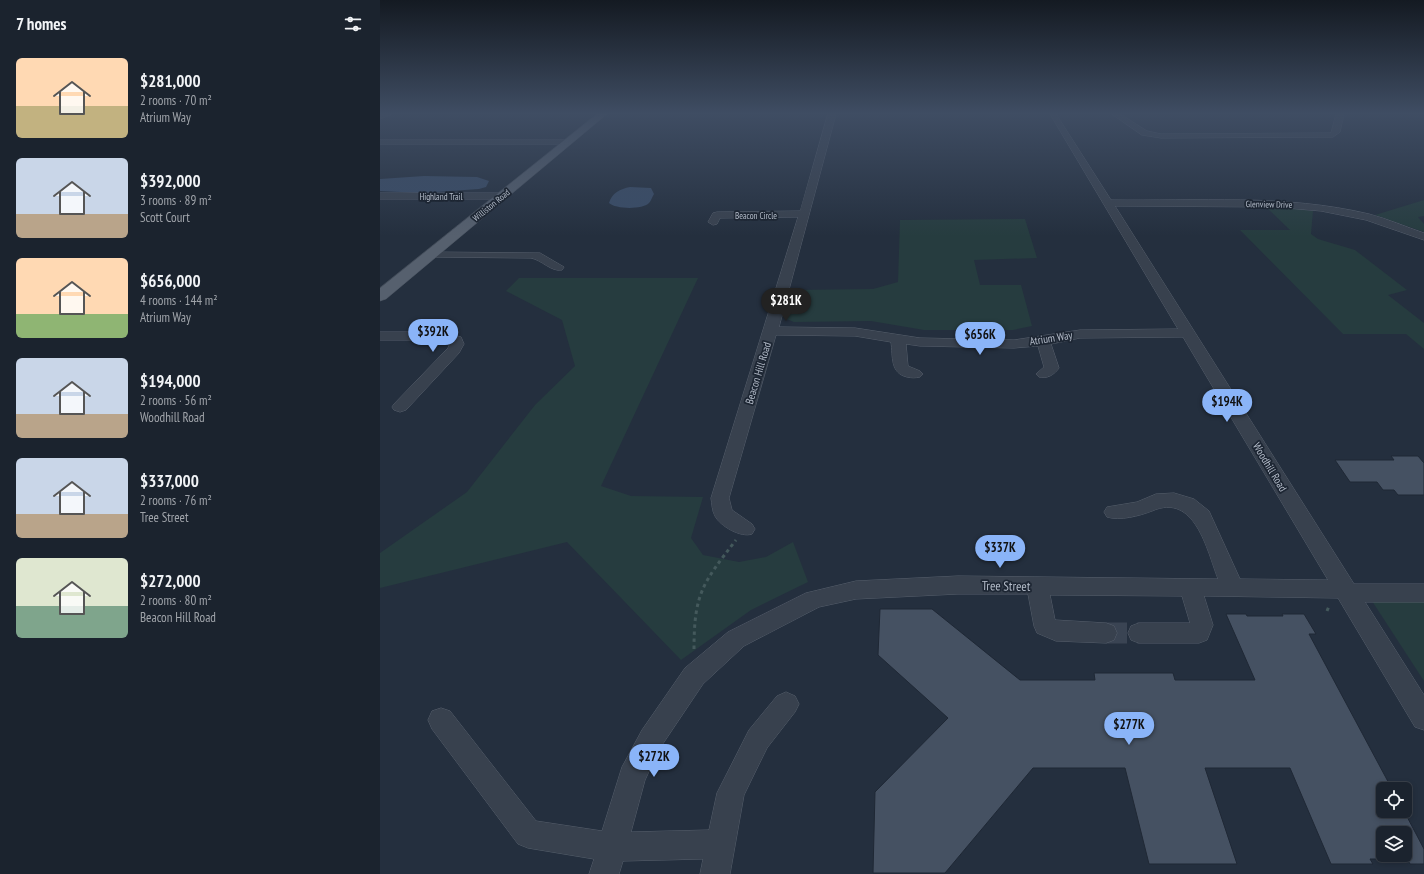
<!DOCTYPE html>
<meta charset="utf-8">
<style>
:root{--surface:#1b232e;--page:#242b36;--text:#f1f3f6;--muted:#a0a4aa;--line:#39404a;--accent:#8ab4f8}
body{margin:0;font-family:"PT Sans Narrow",sans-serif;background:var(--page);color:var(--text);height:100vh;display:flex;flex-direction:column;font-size:15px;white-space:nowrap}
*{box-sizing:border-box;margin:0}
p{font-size:13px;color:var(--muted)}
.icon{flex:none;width:22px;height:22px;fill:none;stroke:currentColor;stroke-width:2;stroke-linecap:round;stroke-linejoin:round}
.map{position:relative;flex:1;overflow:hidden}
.side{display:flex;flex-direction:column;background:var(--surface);width:380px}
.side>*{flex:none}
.controls{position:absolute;left:996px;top:782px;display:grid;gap:8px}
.controls a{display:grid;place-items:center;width:36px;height:36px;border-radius:6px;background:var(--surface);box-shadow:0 2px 6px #0003,0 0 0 1px var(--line);font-size:20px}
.price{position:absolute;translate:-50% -34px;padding:0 9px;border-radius:14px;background:var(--accent);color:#111;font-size:13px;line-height:26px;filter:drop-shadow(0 1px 2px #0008)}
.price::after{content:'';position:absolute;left:50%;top:24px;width:12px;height:9px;margin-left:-6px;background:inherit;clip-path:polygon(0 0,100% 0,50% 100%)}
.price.on{background:#222;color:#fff}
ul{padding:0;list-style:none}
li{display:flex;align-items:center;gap:12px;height:100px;padding:0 16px}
li span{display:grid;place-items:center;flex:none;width:112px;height:80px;border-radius:6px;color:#555}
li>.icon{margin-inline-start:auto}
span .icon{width:48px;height:48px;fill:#fffc;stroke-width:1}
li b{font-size:17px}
h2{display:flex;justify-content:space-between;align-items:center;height:48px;padding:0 16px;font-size:17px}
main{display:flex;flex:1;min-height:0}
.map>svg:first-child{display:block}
</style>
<main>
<section class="side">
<h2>7 homes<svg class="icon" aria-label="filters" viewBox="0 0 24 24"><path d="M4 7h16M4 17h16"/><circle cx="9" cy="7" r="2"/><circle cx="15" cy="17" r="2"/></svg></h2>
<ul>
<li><span style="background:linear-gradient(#ffd9b3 60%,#c2b280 0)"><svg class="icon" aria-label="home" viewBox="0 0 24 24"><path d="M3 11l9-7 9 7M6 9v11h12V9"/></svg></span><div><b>$281,000</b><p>2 rooms · 70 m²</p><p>Atrium Way</p></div></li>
<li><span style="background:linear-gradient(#c9d6e8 70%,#b9a48a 0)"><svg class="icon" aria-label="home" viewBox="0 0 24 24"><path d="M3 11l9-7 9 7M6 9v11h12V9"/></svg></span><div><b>$392,000</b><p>3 rooms · 89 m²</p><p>Scott Court</p></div></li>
<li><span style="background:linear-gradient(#ffd9b3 70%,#8fb573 0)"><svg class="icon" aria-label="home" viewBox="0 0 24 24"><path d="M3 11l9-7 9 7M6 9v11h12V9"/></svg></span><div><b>$656,000</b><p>4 rooms · 144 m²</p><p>Atrium Way</p></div></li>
<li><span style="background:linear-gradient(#c9d6e8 70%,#b9a48a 0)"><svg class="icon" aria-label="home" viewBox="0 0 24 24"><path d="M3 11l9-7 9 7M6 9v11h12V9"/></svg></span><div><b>$194,000</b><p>2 rooms · 56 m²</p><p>Woodhill Road</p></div></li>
<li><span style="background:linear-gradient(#c9d6e8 70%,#b9a48a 0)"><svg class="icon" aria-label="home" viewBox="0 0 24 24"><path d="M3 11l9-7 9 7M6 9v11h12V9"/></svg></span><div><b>$337,000</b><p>2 rooms · 76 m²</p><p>Tree Street</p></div></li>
<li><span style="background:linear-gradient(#dfe7d0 60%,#7fa58c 0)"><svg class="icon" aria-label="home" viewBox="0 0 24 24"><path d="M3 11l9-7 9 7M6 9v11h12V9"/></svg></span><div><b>$272,000</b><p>2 rooms · 80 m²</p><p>Beacon Hill Road</p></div></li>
</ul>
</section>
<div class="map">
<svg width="1044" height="874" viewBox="0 0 1044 874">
<rect width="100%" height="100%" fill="#242f3e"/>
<g fill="#263c3f">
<path d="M1044 200V216L1038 217 1044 224V232L995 215Z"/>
<path d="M886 207 912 208 933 211 931 234 938 239 975 250 1027 290 1008 295 1044 323V349L1026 334H963L860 230H910Z"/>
<path d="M645 219 657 258 594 260 600 285H641L652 326 633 330H544L491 321 414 322 404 318 413 290 493 289 518 282 520 220Z"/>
<path d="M139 278H318L221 486 251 496 323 497 311 538 323 555 359 562 386 557 413 542 428 582 371 610 301 660 187 542 0 588V553L87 492 155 405 195 366 182 320 126 291Z"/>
<path d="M992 601H1044V681Z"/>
</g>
<g fill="#394c67">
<path d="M44 176 97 177 109 181 106 187 99 189 41 193 0 191V179Z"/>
<path d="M250 187 271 188 274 194C272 197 271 201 269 203 262 210 235 209 229 203 232 193 240 189 250 187Z"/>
</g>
<g fill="#455162" stroke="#1f2835" fill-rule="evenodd">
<path d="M1011 456H1038L1044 463V495H1018L1014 490H1003L997 482H970L955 460H1014Z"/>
<path d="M500 609H552L640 680H715L714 673H793L795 680H875L846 614H866L867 616H903L902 614H924L936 634H929L1012 789H1003V811H1024L1044 849V864H1030L1027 859H990L993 864H951L910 768H825L857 864H769L745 768H653L565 873H493L495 792 568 718 498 655ZM1003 833H1025V855H1003Z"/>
</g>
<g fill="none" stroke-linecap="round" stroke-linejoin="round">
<path stroke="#3a4453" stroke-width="21" stroke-dasharray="21 10" stroke-linecap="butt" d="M726 633H759"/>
<defs>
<g id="minor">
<path d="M0 114H12L0 119Z"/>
<path d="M448 114H456L399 327 475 328 540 338 634 340 700 330 798 329 670 114H676L731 200C817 201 905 194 989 214 1008 219 1026 227 1044 233V240L986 220 941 211 895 207 735 206 974 584H1044V602H985L1044 695V730L1035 727 958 598 824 596 833 625 827 640 819 643H759L751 640 748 633 751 626 759 623H810L802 596 670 595 675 620 726 623 734 626 737 633 734 640 726 643 676 641 657 633 654 626 648 594H578L476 599 439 607 364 646 323 684 280 748 265 780 251 832 329 830 337 793 369 730 397 696 406 692 415 696 419 704 415 712 387 748 364 795 350 874H320L323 859 243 861 239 874H209L214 859 148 848 138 844 52 729 48 720 52 711 61 708 70 711 156 821 222 831 242 767 262 730 305 668 348 632 426 593 476 581 578 576 838 579C827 550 815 492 772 511 759 516 740 521 727 517L724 512 727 507 757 502 776 494 794 493 814 499 829 511 860 579 948 580 803 337 700 338 671 344 679 368C674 375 667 379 659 377L656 374 664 367 658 346 634 348 540 346 526 344 528 366 540 371 543 374 540 377C535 378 532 378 527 377 510 373 513 357 511 342L475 336 396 335 349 498 352 510 372 524 375 529 372 534C361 538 340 526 335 516 332 511 332 504 331 498L418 217 340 218 337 224 333 225 328 222 333 213 337 212 420 211Z"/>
<path d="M732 114H740L767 131 781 134 951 133 956 114H964L960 132 953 137 781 138 762 135Z"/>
<path d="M0 140H188L192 142 188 144H0Z"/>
<path d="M0 193H122L127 196 122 199H0Z"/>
<path d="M50 252 160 253 184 267 182 270C171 272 162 260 151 258L46 257 44 255 46 253Z"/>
<path d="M0 332H60L81 337 84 344 79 353 26 410 20 412 14 410 12 407 14 404 68 348 70 343 60 340H0Z"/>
</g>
<path id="major" d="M217 114H227L6 299 0 301V288Z"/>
</defs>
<use href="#minor" stroke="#565f6c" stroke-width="1"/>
<use href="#major" stroke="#414a57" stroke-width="1"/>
<g stroke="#44595c" stroke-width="3" stroke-dasharray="3.5 3.5" stroke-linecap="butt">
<path d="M947 611 949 606"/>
<path d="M314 649C314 593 323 583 356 540"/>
</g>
<use href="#minor" fill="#38414e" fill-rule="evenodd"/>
<use href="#major" fill="#56606e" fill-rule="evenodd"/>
</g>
<linearGradient id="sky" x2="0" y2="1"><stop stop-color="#141a22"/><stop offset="0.48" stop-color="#3f4d63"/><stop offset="1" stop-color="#3f4d63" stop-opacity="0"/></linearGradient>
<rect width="1044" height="236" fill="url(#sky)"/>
<g text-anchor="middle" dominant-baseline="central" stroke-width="3.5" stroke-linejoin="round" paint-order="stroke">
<g font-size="9" fill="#b4bcc9" stroke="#1d2633">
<text x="61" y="196">Highland Trail</text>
<text transform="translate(889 204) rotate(1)">Glenview Drive</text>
<text transform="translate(111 205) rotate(-39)">Williston Road</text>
<text x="376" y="215">Beacon Circle</text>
</g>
<g font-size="11" fill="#b4bcc9" stroke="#1d2633">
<text transform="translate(671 338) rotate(-9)">Atrium Way</text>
<text transform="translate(378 373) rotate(-73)">Beacon Hill Road</text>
<text transform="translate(890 467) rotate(59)">Woodhill Road</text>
</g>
<g font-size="13" fill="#b4bcc9" stroke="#1d2633">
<text transform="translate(626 586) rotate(1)">Tree Street</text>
</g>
</g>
</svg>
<div class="controls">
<a><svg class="icon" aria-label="locate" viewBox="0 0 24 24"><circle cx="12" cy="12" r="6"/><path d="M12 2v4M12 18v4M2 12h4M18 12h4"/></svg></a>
<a><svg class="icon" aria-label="layers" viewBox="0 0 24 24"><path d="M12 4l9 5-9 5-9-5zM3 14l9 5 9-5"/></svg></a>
</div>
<b class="price on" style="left:406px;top:322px">$281K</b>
<b class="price" style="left:53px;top:353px">$392K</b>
<b class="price" style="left:600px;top:356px">$656K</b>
<b class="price" style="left:847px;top:423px">$194K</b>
<b class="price" style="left:620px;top:569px">$337K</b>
<b class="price" style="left:749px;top:746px">$277K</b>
<b class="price" style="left:274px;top:778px">$272K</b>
</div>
</main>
